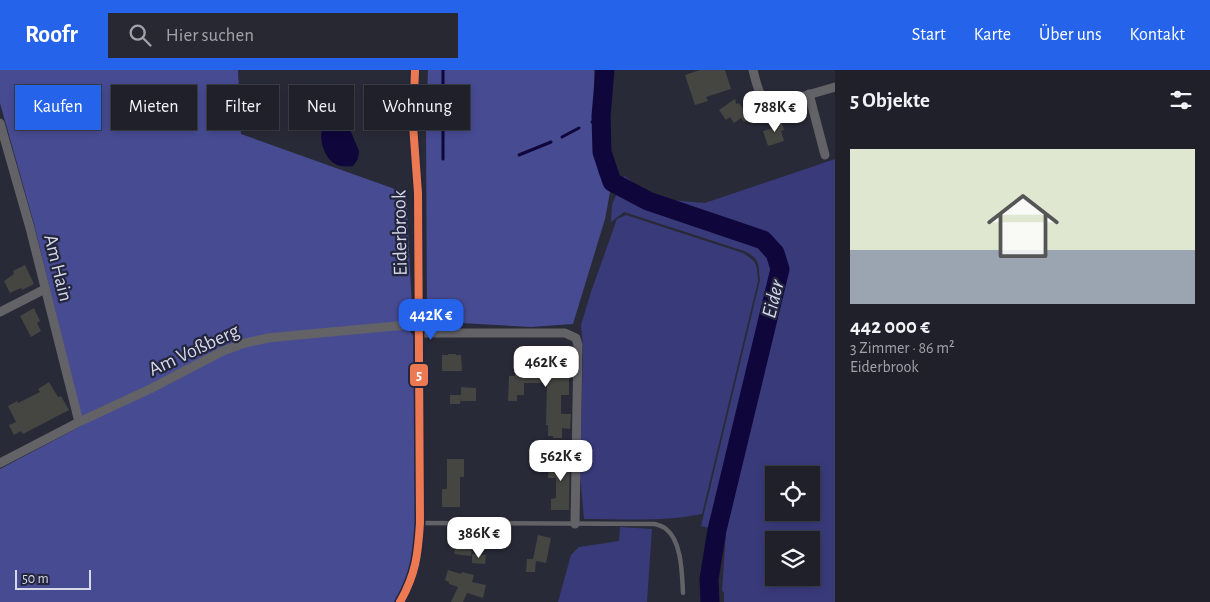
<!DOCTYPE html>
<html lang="de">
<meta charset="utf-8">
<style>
:root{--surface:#1f2029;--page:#272831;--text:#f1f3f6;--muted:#a1a3a8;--line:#3c3e46;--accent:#2563eb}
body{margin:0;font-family:"Alegreya Sans",sans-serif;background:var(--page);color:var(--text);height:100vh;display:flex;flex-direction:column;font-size:19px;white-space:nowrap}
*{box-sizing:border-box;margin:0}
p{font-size:16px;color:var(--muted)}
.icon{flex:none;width:28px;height:28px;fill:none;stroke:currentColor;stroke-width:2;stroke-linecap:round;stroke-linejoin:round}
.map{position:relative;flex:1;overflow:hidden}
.sheet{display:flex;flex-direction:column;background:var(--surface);width:375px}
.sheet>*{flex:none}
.guide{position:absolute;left:15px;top:15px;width:475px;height:45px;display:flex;gap:10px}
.buttons{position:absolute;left:765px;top:396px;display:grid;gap:10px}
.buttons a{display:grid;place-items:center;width:55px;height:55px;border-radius:0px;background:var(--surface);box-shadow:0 2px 8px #0003,0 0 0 1px var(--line);font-size:25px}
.scale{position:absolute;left:15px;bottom:12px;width:76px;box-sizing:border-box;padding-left:5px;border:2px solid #d7d9e9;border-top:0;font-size:14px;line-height:18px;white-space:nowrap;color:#d7d9e9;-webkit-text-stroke:4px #23263d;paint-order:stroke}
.price{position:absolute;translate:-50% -42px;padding:0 11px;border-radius:10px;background:#fff;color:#222;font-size:16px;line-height:32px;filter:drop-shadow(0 1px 2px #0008)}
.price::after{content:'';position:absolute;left:50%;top:30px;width:15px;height:11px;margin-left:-8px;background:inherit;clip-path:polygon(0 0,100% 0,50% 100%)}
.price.on{background:var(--accent);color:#fff}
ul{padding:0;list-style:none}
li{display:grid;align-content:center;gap:10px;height:265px;padding:0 15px}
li+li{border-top:1px solid var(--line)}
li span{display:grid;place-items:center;height:155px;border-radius:0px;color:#555}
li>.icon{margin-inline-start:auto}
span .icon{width:90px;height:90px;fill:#fffc;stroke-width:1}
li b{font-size:21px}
h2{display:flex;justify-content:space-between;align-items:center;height:60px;padding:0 15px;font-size:21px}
.tag{padding:0 18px;border-radius:0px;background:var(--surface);box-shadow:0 2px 8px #0003,0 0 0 1px var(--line);font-size:18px;line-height:45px}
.tag.on{background:var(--accent);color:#fff}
header{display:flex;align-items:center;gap:30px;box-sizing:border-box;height:70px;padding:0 25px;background:var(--accent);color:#fff}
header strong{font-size:24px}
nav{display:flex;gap:28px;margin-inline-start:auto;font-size:18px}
.search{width:350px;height:45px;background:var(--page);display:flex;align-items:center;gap:12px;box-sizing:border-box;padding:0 18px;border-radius:0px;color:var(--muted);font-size:19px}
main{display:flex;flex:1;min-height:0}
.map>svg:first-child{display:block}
</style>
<header>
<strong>Roofr</strong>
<div class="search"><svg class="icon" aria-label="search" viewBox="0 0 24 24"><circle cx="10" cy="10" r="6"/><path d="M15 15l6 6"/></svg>Hier suchen</div>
<nav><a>Start</a><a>Karte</a><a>Über uns</a><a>Kontakt</a></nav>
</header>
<main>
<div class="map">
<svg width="835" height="532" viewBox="0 0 835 532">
<rect width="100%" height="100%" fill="#292a37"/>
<g fill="#393a7a" fill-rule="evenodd">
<path d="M835 89V532H724V522L722 521 726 462 701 456 760 210C758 194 761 189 744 181L624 142 611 152 612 135 624 106 656 129 705 133ZM774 405H811V442H774ZM774 470H811V508H774Z"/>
<path d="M626 145 743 183C757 192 757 194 758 211L702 444C664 452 623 449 584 449L580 404 583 278 581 255 591 222 617 149Z"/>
<path d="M620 457 652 459 647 532H558L571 485 579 477 619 471Z"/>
</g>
<g fill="#474b92">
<path d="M0 0H238L241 64 406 123 412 238 405 245 408 259 413 265 416 451 414 487 407 510 402 520 394 532H0V399L83 355 34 154 0 33Z"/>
<path d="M428 0H594V82L599 104 610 122 605 149 573 254 531 257 443 252 427 245 426 58Z"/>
</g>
<path fill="#0f063b" d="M335 50 343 53 351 62 359 81 358 89 353 96C347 97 339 97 334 93 325 88 319 70 322 61 324 58 327 54 329 51Z"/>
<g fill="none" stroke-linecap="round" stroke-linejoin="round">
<g stroke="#0f063b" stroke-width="3">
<path d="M443 0V89"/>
<path d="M592 52 601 46"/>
<path d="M562 67 579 58"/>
<path d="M519 85 551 72"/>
</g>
<path stroke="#0f063b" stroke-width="19" d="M605 0 601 46 602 82 612 112 648 131 763 170 775 183 780 199 717 460 709 509 710 532"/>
</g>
<g fill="#454542">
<path d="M700 0H725L731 19 706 27 708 31 695 35 685 5Z"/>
<path d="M735 29 736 34 739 33 744 40 753 35 758 42 744 52 741 48 734 53 730 47 726 50 719 40Z"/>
<path d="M780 47 784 60 781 61 784 71 768 76 763 61 773 58 771 50Z"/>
<path d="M25 195 34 214 22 220 21 218 10 223 4 211 14 204 13 201Z"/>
<path d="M34 238 40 251 37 253 41 261 31 267 20 246Z"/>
<path d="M535 280 561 281V296H569V325H561V344H571L570 359 562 358V368H553V366H548V355H546L547 313H524V325H517V331H508L509 306H515V302H525V299H535Z"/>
<path d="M448 284H456V285H461L462 301H442V285H448Z"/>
<path d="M49 312 58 327 61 326 69 340 23 364 21 361 14 365 9 355 16 352 8 336 17 331 18 333 40 322 38 319Z"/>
<path d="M461 317 476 318V331H461V328L460 334H450V325H461Z"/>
<path d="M563 383H570L569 440H551V429L556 428V408H548L549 391H562Z"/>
<path d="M447 389H464V407H460V437H442V419H447Z"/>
<path d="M538 465 551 468 546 493 536 491 535 502H526L527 489H533Z"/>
<path d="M452 468 473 469 471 486 454 484 455 479H451Z"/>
<path d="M472 484 486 485 485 494 472 493Z"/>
<path d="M448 500 461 504 462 502 474 505 472 512 486 515 483 528 467 523 463 532H451L458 517 449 514V512L445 510Z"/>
</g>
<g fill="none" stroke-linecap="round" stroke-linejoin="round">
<path stroke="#626267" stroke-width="4.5" d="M420 453 655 454C658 455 663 456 666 459 682 471 682 505 683 523"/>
<g stroke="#626267" stroke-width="9">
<path d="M753 0C755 8 759 26 765 32 767 34 770 34 773 35L835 17"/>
<path d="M809 24 825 85"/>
<path d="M0 53 30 158 79 352"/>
<path d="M0 242 45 219"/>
<path d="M419 263H565L576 268 578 275 575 454"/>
<path d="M0 393 79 352 150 319 223 281 245 273 268 268 298 265 418 254"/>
<path d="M400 532C418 503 418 486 420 453L418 123 413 55 415 0"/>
</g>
<defs>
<path id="bus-1" d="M400 532C416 504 418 484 420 453L418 123 413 55 415 0"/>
</defs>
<use href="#bus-1" stroke="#23263d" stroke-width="11"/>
<use href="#bus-1" stroke="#ed7953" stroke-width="8"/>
</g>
<g text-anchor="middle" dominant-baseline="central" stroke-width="4.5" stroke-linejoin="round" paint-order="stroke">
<g font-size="20" fill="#d7d9e9" stroke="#23263d">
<text transform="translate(400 163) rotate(-91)">Eiderbrook</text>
<text transform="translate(58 198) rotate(76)">Am Hain</text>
<text transform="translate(194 280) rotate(-25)">Am Voßberg</text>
</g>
<g font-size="21" font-style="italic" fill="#d5d8ef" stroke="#23263d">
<text transform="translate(773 229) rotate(-76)">Eider</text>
</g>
</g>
<rect stroke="#23263d" stroke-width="2" x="409" y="293" width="20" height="24" rx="5" fill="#ed7953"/>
<g font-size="14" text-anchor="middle" font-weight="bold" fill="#fff">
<text x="419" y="310">5</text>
</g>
</svg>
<div class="buttons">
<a><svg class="icon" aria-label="locate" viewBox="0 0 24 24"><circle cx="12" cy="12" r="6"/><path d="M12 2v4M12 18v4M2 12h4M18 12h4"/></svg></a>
<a><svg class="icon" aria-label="layers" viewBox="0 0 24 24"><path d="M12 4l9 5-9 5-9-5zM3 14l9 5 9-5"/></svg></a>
</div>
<div class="scale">50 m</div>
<b class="price" style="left:775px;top:63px">788K €</b>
<b class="price on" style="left:431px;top:271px">442K €</b>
<b class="price" style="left:546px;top:318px">462K €</b>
<b class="price" style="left:561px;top:412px">562K €</b>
<b class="price" style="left:479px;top:489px">386K €</b>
<div class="guide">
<a class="tag on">Kaufen</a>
<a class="tag">Mieten</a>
<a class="tag">Filter</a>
<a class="tag">Neu</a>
<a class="tag">Wohnung</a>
</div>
</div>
<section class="sheet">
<h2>5 Objekte<svg class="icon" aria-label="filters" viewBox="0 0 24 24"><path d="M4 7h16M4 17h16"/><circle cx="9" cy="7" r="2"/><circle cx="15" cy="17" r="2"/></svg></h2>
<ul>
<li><span style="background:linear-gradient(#dfe7d0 65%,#9aa5b1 0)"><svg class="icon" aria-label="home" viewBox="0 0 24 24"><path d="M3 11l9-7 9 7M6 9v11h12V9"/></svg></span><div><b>442 000 €</b><p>3 Zimmer · 86 m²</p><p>Eiderbrook</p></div></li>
</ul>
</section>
</main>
